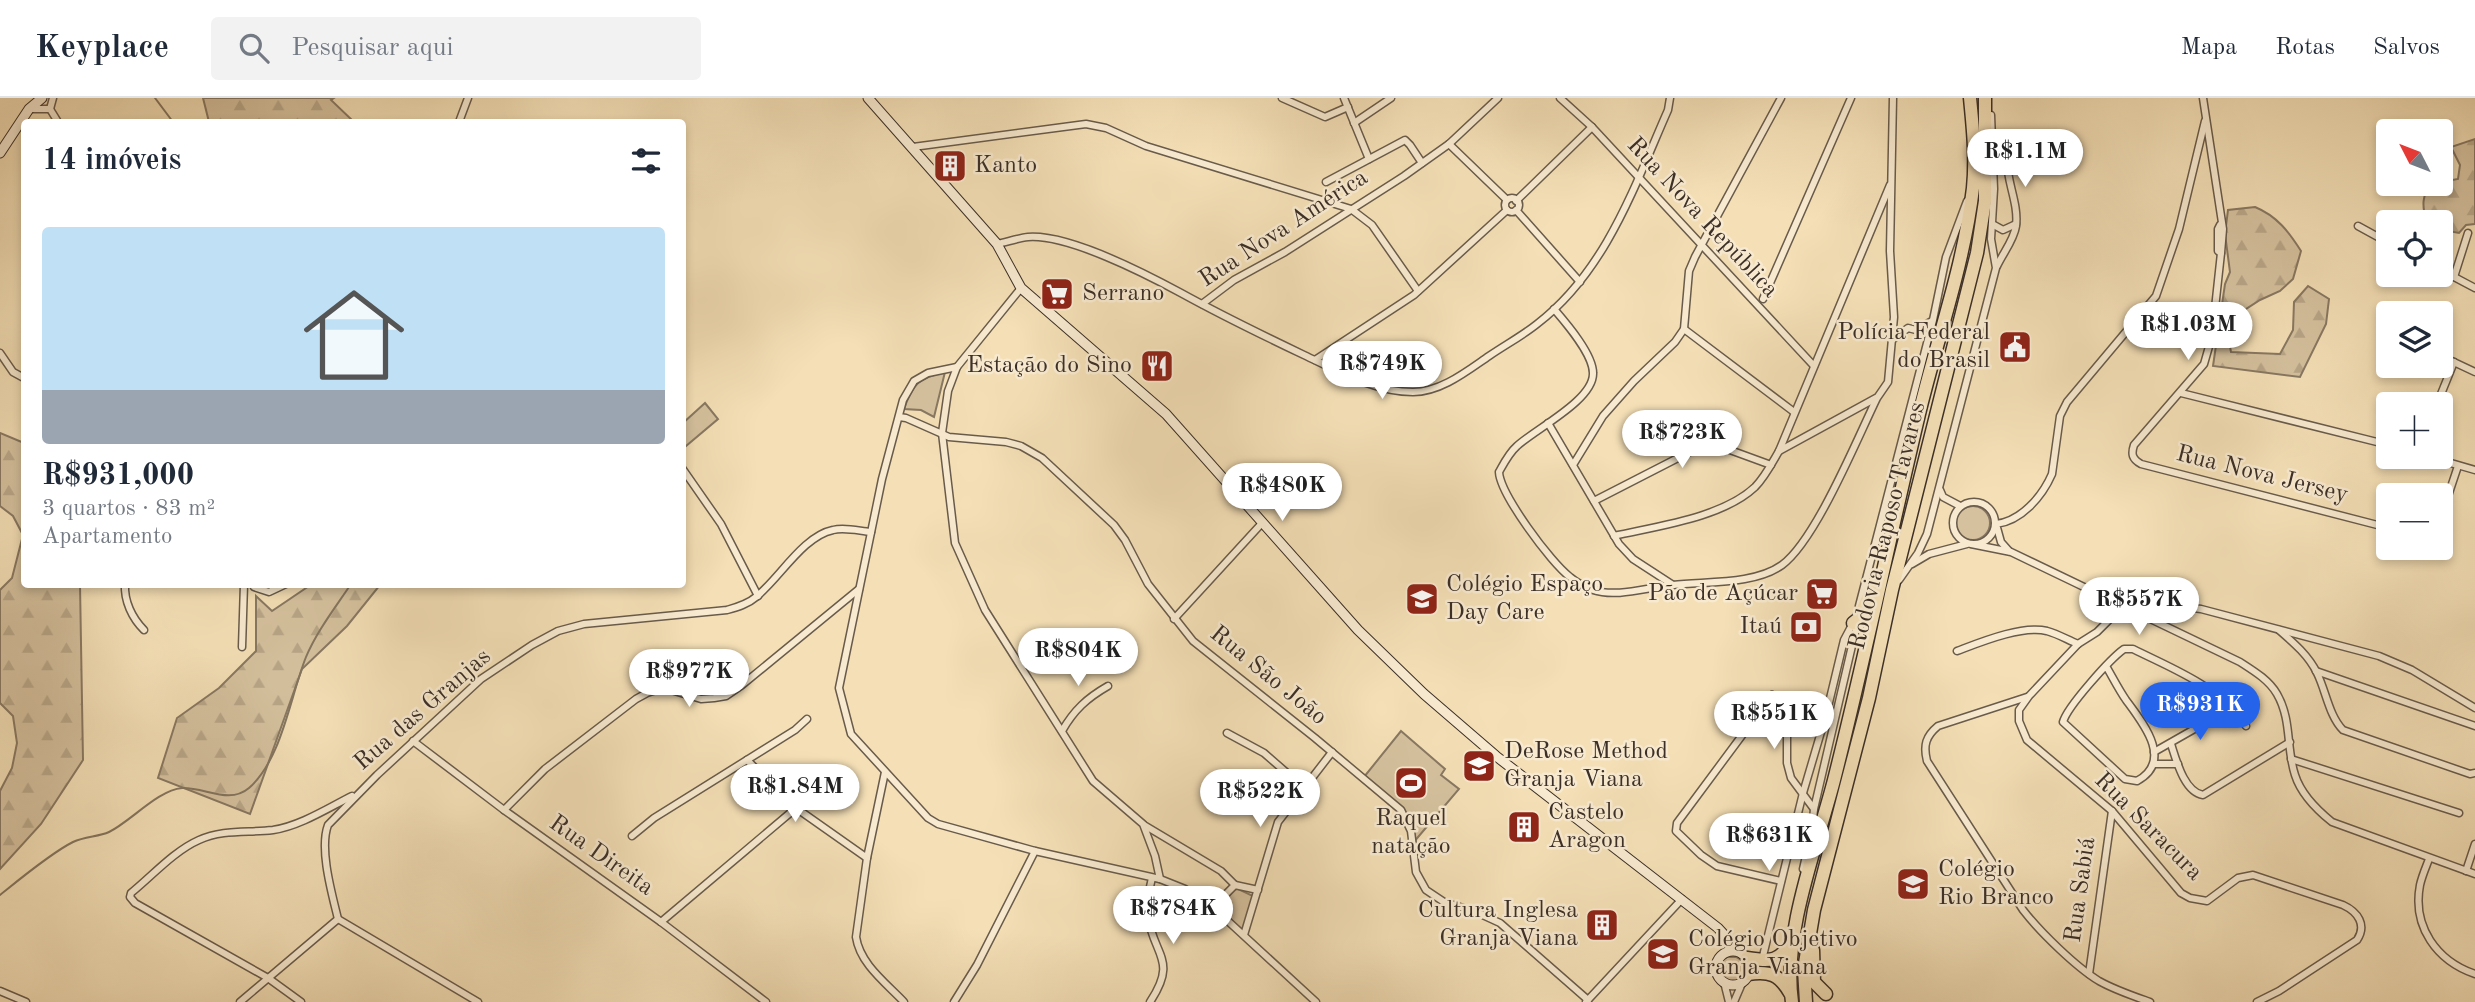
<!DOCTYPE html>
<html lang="pt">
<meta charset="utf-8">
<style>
:root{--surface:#fff;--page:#f2f2f3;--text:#1f2937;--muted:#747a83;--line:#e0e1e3;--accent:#2563eb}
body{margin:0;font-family:"Old Standard TT",serif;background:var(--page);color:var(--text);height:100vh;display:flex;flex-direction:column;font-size:26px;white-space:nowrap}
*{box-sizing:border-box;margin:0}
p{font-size:23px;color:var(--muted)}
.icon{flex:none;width:38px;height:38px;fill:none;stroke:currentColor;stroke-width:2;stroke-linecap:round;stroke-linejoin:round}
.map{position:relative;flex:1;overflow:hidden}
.side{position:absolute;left:21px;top:21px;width:665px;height:469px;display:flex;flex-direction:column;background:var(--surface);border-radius:7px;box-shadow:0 4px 10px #0003}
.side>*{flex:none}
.needle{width:46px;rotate:312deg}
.buttons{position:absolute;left:2376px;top:21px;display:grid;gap:14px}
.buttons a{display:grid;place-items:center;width:77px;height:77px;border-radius:7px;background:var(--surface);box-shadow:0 4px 10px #0003;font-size:35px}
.price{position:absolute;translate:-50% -60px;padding:0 16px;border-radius:24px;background:#fff;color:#222;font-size:23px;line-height:46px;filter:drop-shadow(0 2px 4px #0008)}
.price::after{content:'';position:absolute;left:50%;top:42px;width:21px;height:16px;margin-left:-10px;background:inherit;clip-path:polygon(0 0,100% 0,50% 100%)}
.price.selected{background:var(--accent);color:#fff}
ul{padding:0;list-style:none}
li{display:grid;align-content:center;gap:14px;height:371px;padding:0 21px}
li+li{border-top:2px solid var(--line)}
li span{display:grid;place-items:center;height:217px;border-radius:7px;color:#555}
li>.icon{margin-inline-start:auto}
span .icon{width:126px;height:126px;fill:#fffc;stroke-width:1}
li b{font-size:30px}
h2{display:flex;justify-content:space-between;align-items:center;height:84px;padding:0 21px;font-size:30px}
header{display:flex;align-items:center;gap:42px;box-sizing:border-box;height:98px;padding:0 35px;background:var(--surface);border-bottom:2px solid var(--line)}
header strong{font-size:33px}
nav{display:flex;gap:38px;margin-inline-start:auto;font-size:24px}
.search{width:490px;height:63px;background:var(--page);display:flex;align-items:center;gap:18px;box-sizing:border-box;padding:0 24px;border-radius:7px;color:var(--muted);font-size:26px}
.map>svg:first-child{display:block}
</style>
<header>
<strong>Keyplace</strong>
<div class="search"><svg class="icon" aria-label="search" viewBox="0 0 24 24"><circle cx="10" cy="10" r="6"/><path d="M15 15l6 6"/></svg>Pesquisar aqui</div>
<nav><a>Mapa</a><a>Rotas</a><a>Salvos</a></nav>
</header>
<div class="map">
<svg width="2475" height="904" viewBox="0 0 2475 904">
<defs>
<pattern id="forest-firs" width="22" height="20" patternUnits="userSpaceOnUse" patternTransform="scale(1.75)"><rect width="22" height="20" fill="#d5c19e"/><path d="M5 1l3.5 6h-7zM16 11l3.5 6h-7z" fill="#b8a688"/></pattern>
</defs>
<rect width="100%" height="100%" fill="#f4dfb6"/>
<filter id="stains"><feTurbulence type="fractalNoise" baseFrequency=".00286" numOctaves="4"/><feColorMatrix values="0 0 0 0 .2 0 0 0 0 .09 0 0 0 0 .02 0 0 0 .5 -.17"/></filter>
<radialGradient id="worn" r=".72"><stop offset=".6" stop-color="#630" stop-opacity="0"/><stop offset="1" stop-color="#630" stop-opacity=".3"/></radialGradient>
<g fill="#d5c19e" stroke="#887862" stroke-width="2">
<path d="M945 274 934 319 921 312 904 311C913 285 919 280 945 274Z"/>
<path d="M705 305 718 321 686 348 683 344V325Z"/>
<circle cx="1973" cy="425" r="17"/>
<path d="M1401 633 1445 671 1441 677 1459 691 1413 745 1411 725 1407 717 1364 679Z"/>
<path d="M1234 789 1253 798 1244 833 1221 813Z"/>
<path d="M1727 859H1736L1748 866 1744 878 1733 886 1724 884 1717 873 1719 864Z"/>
</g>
<g fill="url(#forest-firs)" stroke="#887862" stroke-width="2">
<path d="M203 0H334L331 2 354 24H209Z"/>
<path d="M2475 41V126L2466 127 2459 135 2442 132 2441 124H2430L2426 122C2422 107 2422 98 2431 86L2458 81 2460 67 2451 49Z"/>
<path d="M2255 109C2277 118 2289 134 2301 153L2293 181 2280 193 2260 202 2240 215 2227 233 2231 254 2280 256 2293 232 2294 204 2308 188 2329 201 2326 226 2300 279 2213 268 2225 186 2230 174 2225 136 2228 112Z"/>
<path d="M0 335 24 345V486L80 487 83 662 41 726 0 771V693L12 670 17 645 13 618 0 605V492L12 480 23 437 13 418 0 408Z"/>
<path d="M312 486 380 487 347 528 302 571 250 716 158 680 177 620 219 590 256 553V498L272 513Z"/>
</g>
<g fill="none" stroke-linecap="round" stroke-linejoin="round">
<g stroke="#84755f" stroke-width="2">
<path d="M155 0 173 24"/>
<path d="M0 797C20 781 51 755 73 744 85 738 98 739 109 734 130 724 158 692 182 690 205 689 229 707 249 690 282 661 290 599 306 559 317 533 335 510 351 486"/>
</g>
<defs>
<g id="minor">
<path d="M1282 0 1325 19 1348 9"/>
<path d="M1344 0 1369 61"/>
<path d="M1560 0 1592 29 1814 268"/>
<path d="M2203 0 2223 131 2221 155 2218 153V131L2220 127"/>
<path d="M29 11H50"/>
<path d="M50 11 58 24"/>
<path d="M50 11 53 0"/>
<path d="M459 24 468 0"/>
<path d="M1354 25 1391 0"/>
<path d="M1449 46 1507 102"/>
<path d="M913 49 1086 26 1106 30 1146 48 1351 111 1372 127 1418 193"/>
<path d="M1326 84 1405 42 1410 47 1422 65"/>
<circle cx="1512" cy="107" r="7"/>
<path d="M1516 103 1592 29"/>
<path d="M1516 112 1580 184"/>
<path d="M1992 126 2003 132 2016 126"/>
<path d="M2358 128 2389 145"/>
<path d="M997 146C1007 144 1018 140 1028 139 1068 136 1146 176 1181 195 1221 217 1262 237 1304 257 1338 273 1375 294 1413 294 1441 294 1467 273 1489 258 1505 247 1522 238 1537 226 1606 173 1634 89 1668 12L1670 0"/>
<path d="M2221 155 2212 238 2204 266 2134 347C2131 356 2132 361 2141 366L2389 430"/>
<path d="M1997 168C2003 155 2014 142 2016 128 2019 104 2005 81 2007 57"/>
<path d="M2441 172 2475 190"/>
<path d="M2454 179 2468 135"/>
<path d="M1021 190 957 269 948 293 942 335 955 445 985 512 1093 683 1143 726 1155 758 1160 781"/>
<path d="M1763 201 1851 0"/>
<path d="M1202 206 1234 182 1285 154 1404 78 1449 46 1498 0"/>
<path d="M1554 211C1566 225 1593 256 1593 275 1594 302 1535 331 1517 348 1509 355 1504 365 1499 374 1500 396 1551 465 1570 479 1576 484 1585 489 1593 492 1617 500 1648 489 1673 487 1706 483 1754 487 1782 467 1816 442 1857 341 1877 300L1888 284 1894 219 1890 153 1893 0"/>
<path d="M1684 231 1794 314"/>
<path d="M1892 242 1908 230 1916 232 1932 223"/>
<path d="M0 255 13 274 24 280"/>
<path d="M2441 258 2475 274"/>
<path d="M1315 262 1414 197 1507 112"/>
<path d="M957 269 928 275 914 283 903 302 882 381 839 590 851 636 928 720 938 726 1035 753 1160 781 1185 791 1217 813 1316 904"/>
<path d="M2181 295 2389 347"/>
<path d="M2437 306 2454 264"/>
<path d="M899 319 906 320 949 339 1006 344 1021 348 1042 360 1114 427 1125 442 1148 486 1193 543 1315 640 1401 712 1411 733 1416 774 1426 792 1444 804 1476 814 1500 825 1588 902"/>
<path d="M1548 325 1619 446 1633 461 1673 487"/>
<path d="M1700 328 1711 343"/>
<path d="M1779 353 1876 300"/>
<path d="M2430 359 2475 372"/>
<path d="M1573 367 1603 318 1634 283 1675 244 1684 231 1689 173 1695 159 1781 0"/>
<path d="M682 370 721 426 758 498"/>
<path d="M1940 392 1943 399 1960 408"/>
<path d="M1594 403 1711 343 1719 348 1771 367"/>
<circle cx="1974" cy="425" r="21"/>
<path d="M2441 419 2458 368"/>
<path d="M1614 438C1657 428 1722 420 1755 389 1765 379 1772 365 1779 353L1890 87"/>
<path d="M1971 446 2011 454 2240 564C2254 573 2269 582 2277 596 2292 622 2286 650 2295 677 2301 696 2317 712 2332 724L2475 776"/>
<path d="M2009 453 2001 444 1996 426C2021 423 2042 399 2052 376L2060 318 2067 304 2156 198 2179 131 2205 23"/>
<path d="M1912 466 1929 456 1967 446"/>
<path d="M1899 482 1918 455 1927 436 1996 170 1991 141 1994 91 1991 17"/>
<path d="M125 486C124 503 132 520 144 532"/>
<path d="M254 489 269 494 286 486"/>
<path d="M1859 508 1933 222 1946 159 1967 103"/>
<path d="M1174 521 1263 424"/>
<path d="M2279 532C2294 545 2309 558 2317 575 2326 593 2329 618 2343 632L2470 676 2475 675"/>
<path d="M242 549 244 486"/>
<path d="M1957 553C1981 544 2022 527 2047 533 2058 536 2068 542 2078 546"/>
<path d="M2106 568C2113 580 2119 592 2126 602 2143 625 2174 663 2137 683L2125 681 2063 624C2067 609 2110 561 2124 551H2133C2177 573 2217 587 2246 628"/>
<path d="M2316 573 2475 628"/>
<path d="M1772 597 1677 725 1676 733 1701 757 1717 768 1781 783"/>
<path d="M1772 597 1787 633V665L1791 680 1814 711 1812 732 1803 771"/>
<path d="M2027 599 1938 628C1926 638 1923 647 1927 663L2023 812C2040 834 2076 869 2099 883 2115 892 2133 898 2150 904"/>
<path d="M1062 633C1074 612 1087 600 1108 588"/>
<path d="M1227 635 1264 655 1303 689"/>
<path d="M413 643 504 712 661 824 766 904"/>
<path d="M2171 646C2176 661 2184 694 2203 697L2290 644"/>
<path d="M2154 654 2233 609"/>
<path d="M2291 661 2459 715"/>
<path d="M747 662 796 710 867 760"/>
<path d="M2154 666H2178"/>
<path d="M885 674 867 760 856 839C860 866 886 885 904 904"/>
<path d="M1814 711 1858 522"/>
<path d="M504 712 545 671 636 601 647 595 659 591 671 592 701 601 714 600 726 598 742 587 859 491"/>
<path d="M1144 727 1221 773 1235 787"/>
<path d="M632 738 654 720 795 632 807 621"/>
<path d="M2429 761C2426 769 2422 778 2420 787 2412 829 2437 863 2475 876"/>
<path d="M2466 773 2475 746"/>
<path d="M1217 813 1226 796 1235 787 1258 792"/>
<path d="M338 821 478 904"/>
<path d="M661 824 796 710"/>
<path d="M1244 837 1278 724 1332 654"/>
<path d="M1762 862 1803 695 1826 617 1844 542 1853 525"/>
<path d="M2089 876 2112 713"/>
<path d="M1724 884 1729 904"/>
<path d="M0 893 26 904"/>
<path d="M240 904 338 821C332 796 319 751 328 727L377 677 481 581 532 547 558 533 584 526 727 512C738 509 748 506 756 499 779 481 803 438 833 432 845 429 859 433 871 434"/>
<path d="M301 904 268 880 135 805 130 799 131 795C152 778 174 753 199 742 223 731 247 735 273 732 300 728 328 710 352 698"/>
<path d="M954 904 977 867 1035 753"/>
<path d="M1150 904C1178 862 1154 858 1148 819 1146 805 1149 793 1152 780"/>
<path d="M1586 904 1682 801"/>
<path d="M1734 904 1743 883"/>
<path d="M2257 904 2279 893 2357 842C2367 827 2358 814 2343 807L2253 777 2238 780 2207 803 2190 800 2181 795 2112 713 2027 642 2019 623V612L2029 598 2078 546 2097 534 2110 521 2115 505 2144 504 2201 511 2379 558 2412 572 2475 610"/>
</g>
<g id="secondary">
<path d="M868 0 997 146 1021 190 1166 316 1358 532 1424 596 1496 658 1718 830 1742 856"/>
<path d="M0 55 29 11 42 0"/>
<circle cx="1733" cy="870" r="17"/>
</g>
<g id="motorway">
<path d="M1853 525 1858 521 1877 482"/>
<path d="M1813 852 1814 884 1826 896"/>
<path d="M1747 860C1772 864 1778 864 1794 842"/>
<path d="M1748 876C1770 873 1779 876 1790 895"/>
<path d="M1792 904C1782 836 1817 748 1834 682 1865 560 1890 438 1919 316 1937 241 1964 167 1973 90 1976 60 1973 30 1970 0"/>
<path d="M1806 904 1804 871 1814 812 1869 600 1892 492 1977 155 1985 103V0"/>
</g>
</defs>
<use href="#minor" stroke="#695b4b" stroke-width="9"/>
<use href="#secondary" stroke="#3b2f27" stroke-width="11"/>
<use href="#motorway" stroke="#3b2f27" stroke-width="15"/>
<use href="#minor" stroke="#f8ead0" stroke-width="6"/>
<use href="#secondary" stroke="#f8ead0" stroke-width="9"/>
<use href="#motorway" stroke="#f4dfb6" stroke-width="12"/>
</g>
<defs>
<symbol id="building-square" viewBox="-11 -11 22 22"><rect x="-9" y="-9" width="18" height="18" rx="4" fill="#8f2418" stroke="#f8ead0"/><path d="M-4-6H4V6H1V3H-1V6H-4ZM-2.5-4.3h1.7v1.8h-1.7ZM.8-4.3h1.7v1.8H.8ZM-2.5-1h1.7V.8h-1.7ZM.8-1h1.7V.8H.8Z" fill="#fff"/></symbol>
<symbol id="supermarket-square" viewBox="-11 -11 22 22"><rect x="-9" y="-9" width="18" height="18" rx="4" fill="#8f2418" stroke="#f8ead0"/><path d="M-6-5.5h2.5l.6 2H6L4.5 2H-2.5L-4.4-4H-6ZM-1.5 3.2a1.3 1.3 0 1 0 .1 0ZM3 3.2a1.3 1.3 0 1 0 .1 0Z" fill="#fff"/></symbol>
<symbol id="civic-square" viewBox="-11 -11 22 22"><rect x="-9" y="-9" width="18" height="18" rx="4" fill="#8f2418" stroke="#f8ead0"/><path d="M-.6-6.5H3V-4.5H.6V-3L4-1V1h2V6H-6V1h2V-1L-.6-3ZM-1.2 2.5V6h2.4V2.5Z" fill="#fff"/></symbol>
<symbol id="restaurant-square" viewBox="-11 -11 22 22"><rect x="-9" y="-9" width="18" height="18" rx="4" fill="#8f2418" stroke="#f8ead0"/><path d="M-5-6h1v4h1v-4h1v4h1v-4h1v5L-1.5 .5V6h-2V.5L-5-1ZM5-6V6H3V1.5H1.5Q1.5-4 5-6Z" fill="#fff"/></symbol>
<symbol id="school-square" viewBox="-11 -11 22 22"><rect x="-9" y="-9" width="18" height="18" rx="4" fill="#8f2418" stroke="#f8ead0"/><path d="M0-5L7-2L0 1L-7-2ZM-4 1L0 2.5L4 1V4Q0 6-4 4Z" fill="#fff"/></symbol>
<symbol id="bank-square" viewBox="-11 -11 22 22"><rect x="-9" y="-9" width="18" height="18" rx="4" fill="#8f2418" stroke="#f8ead0"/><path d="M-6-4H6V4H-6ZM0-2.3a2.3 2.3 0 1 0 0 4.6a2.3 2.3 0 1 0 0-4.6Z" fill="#fff"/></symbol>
<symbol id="university-square" viewBox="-11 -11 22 22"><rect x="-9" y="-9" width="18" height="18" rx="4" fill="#8f2418" stroke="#f8ead0"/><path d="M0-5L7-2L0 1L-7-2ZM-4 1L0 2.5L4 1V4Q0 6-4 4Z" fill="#fff"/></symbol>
<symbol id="stadium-square" viewBox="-11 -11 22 22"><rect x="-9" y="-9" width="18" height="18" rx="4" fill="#8f2418" stroke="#f8ead0"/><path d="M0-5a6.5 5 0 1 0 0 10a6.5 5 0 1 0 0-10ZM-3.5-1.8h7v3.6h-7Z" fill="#fff"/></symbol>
</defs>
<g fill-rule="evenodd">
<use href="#building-square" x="931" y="49" width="38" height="38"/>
<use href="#supermarket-square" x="1038" y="177" width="38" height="38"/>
<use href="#civic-square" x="1996" y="230" width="38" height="38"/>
<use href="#restaurant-square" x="1138" y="249" width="38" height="38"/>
<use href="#supermarket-square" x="1803" y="477" width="38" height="38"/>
<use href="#school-square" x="1403" y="482" width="38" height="38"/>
<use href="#bank-square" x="1787" y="510" width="38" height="38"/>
<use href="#university-square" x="1460" y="649" width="38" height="38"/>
<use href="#stadium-square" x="1392" y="666" width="38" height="38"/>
<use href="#building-square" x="1505" y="710" width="38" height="38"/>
<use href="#school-square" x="1894" y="767" width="38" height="38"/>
<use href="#building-square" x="1583" y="808" width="38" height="38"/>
<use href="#school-square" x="1644" y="837" width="38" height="38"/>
</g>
<g text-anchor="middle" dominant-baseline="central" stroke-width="5" stroke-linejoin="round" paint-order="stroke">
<g font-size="24" fill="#3b2f27" stroke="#f8ead0" text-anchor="start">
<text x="974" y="68">Kanto</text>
<text x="1082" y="196">Serrano</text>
<text x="1990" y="235" text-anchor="end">Polícia Federal<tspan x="1990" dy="28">do Brasil</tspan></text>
<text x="1132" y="268" text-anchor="end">Estação do Sino</text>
<text x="1446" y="487">Colégio Espaço<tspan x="1446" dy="28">Day Care</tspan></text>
<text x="1798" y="496" text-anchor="end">Pão de Açúcar</text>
<text x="1782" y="529" text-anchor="end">Itaú</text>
<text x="1504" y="654">DeRose Method<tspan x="1504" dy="28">Granja Viana</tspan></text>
<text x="1548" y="715">Castelo<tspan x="1548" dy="28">Aragon</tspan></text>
<text x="1411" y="721" text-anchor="middle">Raquel<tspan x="1411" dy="28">natação</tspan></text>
<text x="1938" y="772">Colégio<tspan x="1938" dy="28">Rio Branco</tspan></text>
<text x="1578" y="813" text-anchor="end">Cultura Inglesa<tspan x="1578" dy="28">Granja Viana</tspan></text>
<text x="1688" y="842">Colégio Objetivo<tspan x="1688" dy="28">Granja Viana</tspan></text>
</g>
<g font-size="24" fill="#3b2f27" stroke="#f8ead0">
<text transform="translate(1702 120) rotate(47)">Rua Nova República</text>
<text transform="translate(1284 131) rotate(-33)">Rua Nova América</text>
<text transform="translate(2262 377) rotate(14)">Rua Nova Jersey</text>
<text transform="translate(1888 428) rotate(-76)">Rodovia Raposo Tavares</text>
<text transform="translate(1268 578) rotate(39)">Rua São João</text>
<text transform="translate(423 612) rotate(-41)">Rua das Granjas</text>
<text transform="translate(2148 729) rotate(45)">Rua Saracura</text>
<text transform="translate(601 758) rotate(35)">Rua Direita</text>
<text transform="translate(2081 792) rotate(-82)">Rua Sabiá</text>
</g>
</g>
<rect width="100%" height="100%" filter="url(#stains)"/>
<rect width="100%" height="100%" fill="url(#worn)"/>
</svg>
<div class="buttons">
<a><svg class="needle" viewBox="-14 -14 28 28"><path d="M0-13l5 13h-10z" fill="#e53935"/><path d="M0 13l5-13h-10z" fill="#747a83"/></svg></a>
<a><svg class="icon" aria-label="locate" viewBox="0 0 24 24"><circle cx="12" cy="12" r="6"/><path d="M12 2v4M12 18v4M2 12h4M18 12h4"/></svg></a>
<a><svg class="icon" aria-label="layers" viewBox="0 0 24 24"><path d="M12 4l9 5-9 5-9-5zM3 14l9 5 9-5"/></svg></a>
<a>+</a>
<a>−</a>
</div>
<b class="price" style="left:2025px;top:91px">R$1.1M</b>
<b class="price" style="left:2188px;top:264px">R$1.03M</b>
<b class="price" style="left:1382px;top:303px">R$749K</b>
<b class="price" style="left:1682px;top:372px">R$723K</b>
<b class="price" style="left:1282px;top:425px">R$480K</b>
<b class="price" style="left:2139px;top:539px">R$557K</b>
<b class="price" style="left:1078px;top:590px">R$804K</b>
<b class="price" style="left:689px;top:611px">R$977K</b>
<b class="price selected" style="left:2200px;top:644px">R$931K</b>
<b class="price" style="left:1774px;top:653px">R$551K</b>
<b class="price" style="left:795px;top:726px">R$1.84M</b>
<b class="price" style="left:1260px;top:731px">R$522K</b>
<b class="price" style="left:1769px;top:775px">R$631K</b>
<b class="price" style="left:1173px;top:848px">R$784K</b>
<section class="side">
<h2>14 imóveis<svg class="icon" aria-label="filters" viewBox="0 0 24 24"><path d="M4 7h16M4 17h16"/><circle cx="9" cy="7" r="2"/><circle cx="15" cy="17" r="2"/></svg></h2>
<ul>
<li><span style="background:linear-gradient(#bfe0f5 75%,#9aa5b1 0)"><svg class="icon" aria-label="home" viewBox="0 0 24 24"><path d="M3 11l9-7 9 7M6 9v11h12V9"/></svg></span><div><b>R$931,000</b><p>3 quartos · 83 m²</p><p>Apartamento</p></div></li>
</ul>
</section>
</div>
